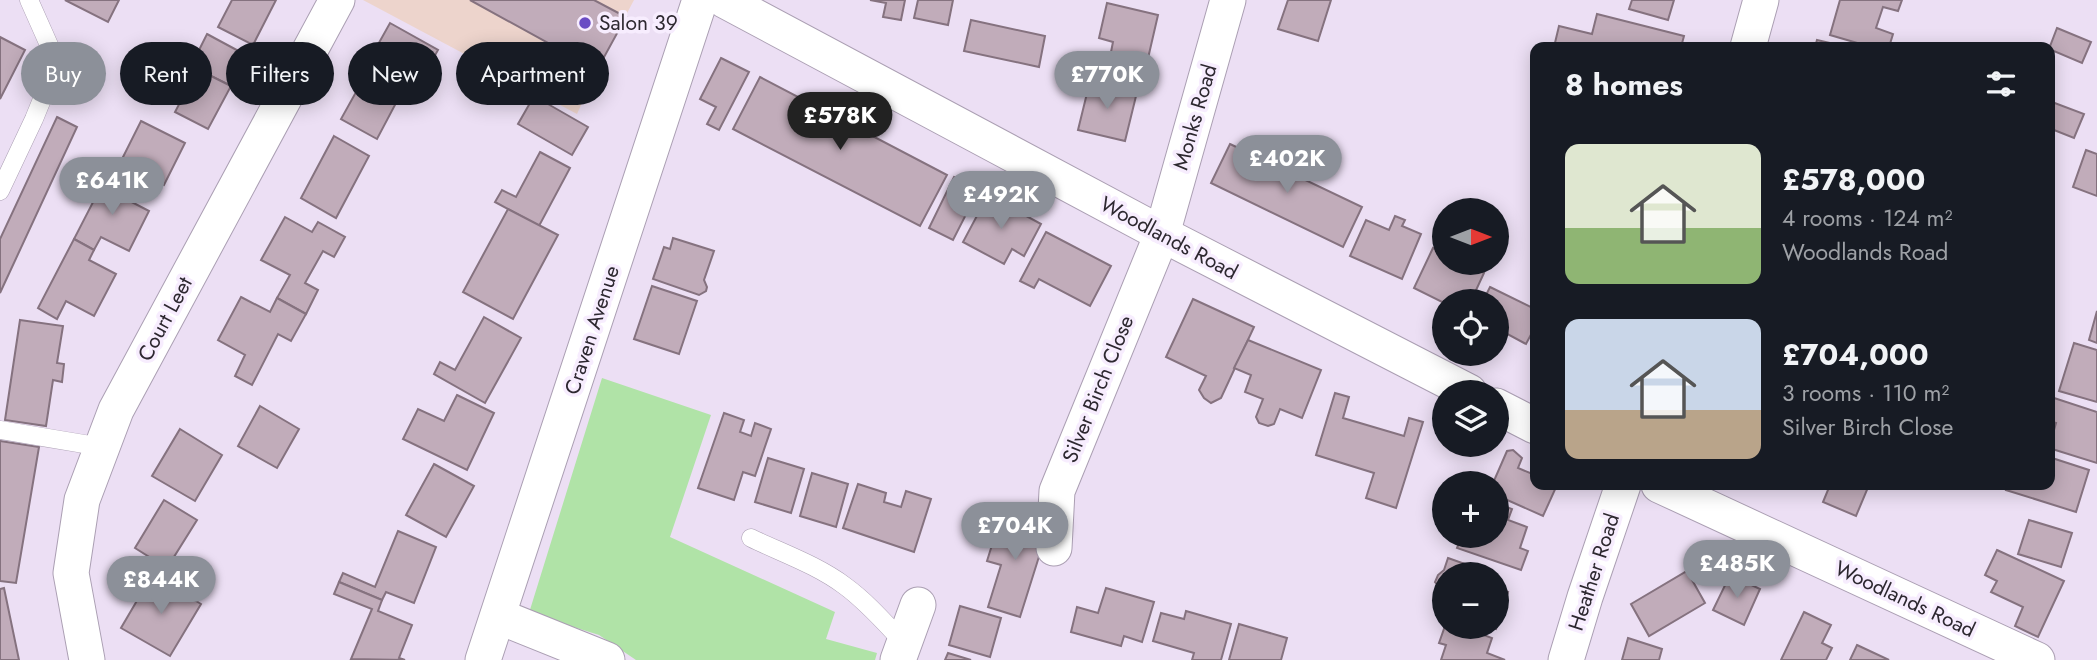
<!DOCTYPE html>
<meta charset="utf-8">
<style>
:root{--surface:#171b24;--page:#20242c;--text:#f1f3f6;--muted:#9ea1a6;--accent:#8c9099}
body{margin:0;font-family:Jost,sans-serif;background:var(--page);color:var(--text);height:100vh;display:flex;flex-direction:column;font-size:26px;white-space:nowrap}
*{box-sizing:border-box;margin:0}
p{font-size:23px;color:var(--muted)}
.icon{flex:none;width:38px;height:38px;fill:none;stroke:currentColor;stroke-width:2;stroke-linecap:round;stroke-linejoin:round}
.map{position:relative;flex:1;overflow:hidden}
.sheet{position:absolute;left:1530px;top:42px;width:525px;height:448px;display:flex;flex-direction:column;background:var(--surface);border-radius:14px;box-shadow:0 4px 18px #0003}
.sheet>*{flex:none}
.guide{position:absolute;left:21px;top:42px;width:665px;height:63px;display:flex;gap:14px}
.needle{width:46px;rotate:90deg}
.buttons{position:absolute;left:1432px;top:198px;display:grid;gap:14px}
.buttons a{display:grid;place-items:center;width:77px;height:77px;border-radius:50%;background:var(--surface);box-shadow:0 4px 18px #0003;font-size:35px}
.price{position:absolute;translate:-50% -60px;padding:0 16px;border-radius:24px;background:var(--accent);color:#fff;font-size:23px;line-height:46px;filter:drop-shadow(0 2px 4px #0008)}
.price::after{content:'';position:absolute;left:50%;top:42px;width:21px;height:16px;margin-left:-10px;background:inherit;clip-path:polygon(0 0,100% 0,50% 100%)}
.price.selected{background:#222;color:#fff}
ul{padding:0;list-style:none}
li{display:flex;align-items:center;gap:21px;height:175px;padding:0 35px}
li span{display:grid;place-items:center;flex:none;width:196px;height:140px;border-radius:14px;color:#555}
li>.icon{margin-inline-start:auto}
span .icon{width:84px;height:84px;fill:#fffc;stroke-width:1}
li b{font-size:30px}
h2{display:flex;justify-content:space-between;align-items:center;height:84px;padding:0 35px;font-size:30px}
.chip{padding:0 24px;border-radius:32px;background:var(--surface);box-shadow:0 4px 18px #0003;font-size:24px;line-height:63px}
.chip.selected{background:var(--accent);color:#fff}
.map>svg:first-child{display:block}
</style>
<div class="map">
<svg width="2097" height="660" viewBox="0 0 2097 660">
<rect width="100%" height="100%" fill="#ecdff4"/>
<path fill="#edd4cc" d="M363 0H634L597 70 577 114Z"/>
<path fill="#b0e3a7" d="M602 378 711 415 670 537 835 612 826 639 877 653 875 660H636L599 635 529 613Z"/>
<g fill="#c1acba" stroke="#85727f" stroke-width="2">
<path d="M65 0H119L108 22Z"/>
<path d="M232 0H276L253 45 218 27Z"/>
<path d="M470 0H594L626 17 597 70Z"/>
<path d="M870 0H905L901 20 883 17 886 3Z"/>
<path d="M918 0H953L948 25 914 18Z"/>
<path d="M1288 0H1331L1318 41 1278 29Z"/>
<path d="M1632 0H1674L1668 20 1629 9Z"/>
<path d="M1840 0H1902L1898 11 1883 7 1876 28 1893 34 1889 47H1871L1830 35Z"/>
<path d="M1107 3 1158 15 1143 80 1107 72 1113 42 1099 38Z"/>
<path d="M1597 14 1684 36 1681 47H1554L1559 26 1592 34Z"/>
<path d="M971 20 1045 36 1039 67 964 51Z"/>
<path d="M390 23 438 50 419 84 371 57Z"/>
<path d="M2057 28 2091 42 2082 63 2049 49Z"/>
<path d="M207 34 246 55 231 86 191 66Z"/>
<path d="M0 37 25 50 0 99Z"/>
<path d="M1817 40 1847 47H1815Z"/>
<path d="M721 58 749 72 719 130 707 124 716 107 700 99Z"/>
<path d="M191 66 231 86 208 129 175 112 184 95 178 92Z"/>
<path d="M370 67 405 86 377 139 341 119Z"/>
<path d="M760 77 947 175 920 226 733 129Z"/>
<path d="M1090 81 1137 92 1125 141 1078 130Z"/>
<path d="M534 96 588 127 572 155 518 124Z"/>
<path d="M2052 102 2084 114 2074 138 2049 128V108Z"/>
<path d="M57 117 77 127 0 293V239Z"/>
<path d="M141 121 185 143 164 185 120 163Z"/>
<path d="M334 136 369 156 336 218 301 198Z"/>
<path d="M1230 144 1362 207 1343 247 1211 183Z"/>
<path d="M2086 150 2097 154V196L2073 187Z"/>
<path d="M540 152 570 168 539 226 495 202 502 190 516 197Z"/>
<path d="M108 173 129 184 122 197 149 211 129 251 101 237 94 250 74 239Z"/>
<path d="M954 177 979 189 953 240 929 228Z"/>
<path d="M988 195 1041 224 1024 256 1012 249 1004 264 963 242Z"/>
<path d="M508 209 558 235 513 319 463 292Z"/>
<path d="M1395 216 1405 220 1402 226 1421 234 1402 279 1350 256 1366 220 1389 230Z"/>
<path d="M285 217 312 232 318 222 345 237 334 257 323 251 305 283 318 290 306 314 277 298 290 275 261 260Z"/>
<path d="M1046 232 1111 266 1090 306 1039 279 1034 288 1020 281Z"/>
<path d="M673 238 714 251 704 280 707 287 706 291 699 295 653 279 664 247 670 249Z"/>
<path d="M74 239 94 250 89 260 116 274 94 316 66 301 57 319 38 308Z"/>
<path d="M1433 248 1444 254V262H1463L1484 273 1471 301H1444V303L1414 288Z"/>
<path d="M652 286 697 301 679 354 634 339Z"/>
<path d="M1490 287 1535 309V327L1526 344 1496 328V301H1483Z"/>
<path d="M241 297 270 312 277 298 306 314 291 341 278 334 252 385 235 376 245 355 218 340Z"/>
<path d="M1193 299 1254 327 1221 398 1211 403 1204 398 1199 390 1206 376 1166 357Z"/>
<path d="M2097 311V343L2089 340Z"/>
<path d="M484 317 521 338 485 403 434 374 440 362 455 370Z"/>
<path d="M20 320 63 326 57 363 64 364 62 382 53 380 46 426 5 420Z"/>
<path d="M1248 340 1321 370 1302 418 1280 409 1274 424 1268 426 1259 423 1256 417 1263 399 1245 392 1251 375 1234 368Z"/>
<path d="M2074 343 2097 350V402L2059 391Z"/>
<path d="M1335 393 1349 397 1343 418 1404 436 1409 418 1423 422 1396 508 1366 498 1374 473 1316 455Z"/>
<path d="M457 395 494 413 467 470 403 439 418 409 444 421Z"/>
<path d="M2051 397 2097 412V463L2049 448 2056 423 2049 421Z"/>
<path d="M260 406 299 429 277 468 238 446Z"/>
<path d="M724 413 744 420 740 432 751 436 755 423 771 429 755 476 743 472 734 500 698 488Z"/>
<path d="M180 429 222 455 195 501 152 476Z"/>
<path d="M0 441 39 447 16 583 0 581Z"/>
<path d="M1513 450 1522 458 1518 468 1535 475V485H1557L1543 516 1496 495V483H1493L1507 451Z"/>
<path d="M2049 457 2089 470 2076 512 2006 490 2008 485H2049Z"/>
<path d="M768 458 804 469 791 513 755 502Z"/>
<path d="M434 464 474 486 446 537 406 515Z"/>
<path d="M812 473 848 484 836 527 800 516Z"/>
<path d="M858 484 886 493 884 502 901 507 906 491 931 499 914 552 843 528Z"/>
<path d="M1830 485H1869L1856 516 1823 502Z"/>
<path d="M164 500 197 520 167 568 135 548Z"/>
<path d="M1496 503 1512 509 1508 520 1527 527 1520 548 1528 551 1521 570 1457 548 1462 536H1496Z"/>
<path d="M1002 513 1048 528 1020 617 988 607 1001 565 987 561Z"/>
<path d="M2029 520 2072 533 2061 567 2018 554Z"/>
<path d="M398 531 436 547 414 603 386 592 382 600 339 582 343 573 375 587Z"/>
<path d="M1997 550 2064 581 2038 637 2015 626 2023 607 1991 592 1997 581 1985 575Z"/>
<path d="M1448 558 1485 571 1484 574H1444V589L1439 587 1435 582 1438 575 1444 570Z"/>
<path d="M1687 571 1705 603 1649 636 1631 604Z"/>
<path d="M152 575 201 604 170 656 121 628Z"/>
<path d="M1730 575 1760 589 1744 625 1713 610Z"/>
<path d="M339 582 382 600 378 611 412 625 399 658 405 660 351 659 372 609 334 594Z"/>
<path d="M4 588 19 660H0V589Z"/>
<path d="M1106 588 1154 602 1142 642 1124 636 1121 646 1071 632 1077 607 1098 613Z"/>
<path d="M1496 588 1508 592 1496 629 1488 626H1496Z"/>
<path d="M960 606 1001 618 990 657 949 645Z"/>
<path d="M1186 611 1231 624 1221 660H1192L1194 653 1153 641 1161 613 1184 619Z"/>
<path d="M1804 612 1831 625 1822 643 1832 648 1826 660H1781Z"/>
<path d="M1239 624 1287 638 1281 660H1229Z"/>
<path d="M1445 626H1460L1492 638 1487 653 1505 660H1441L1446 645 1439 643Z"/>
<path d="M1628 638 1662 649 1659 660H1622Z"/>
<path d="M1857 645 1889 660H1850Z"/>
<path d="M948 653 971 660H945Z"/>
</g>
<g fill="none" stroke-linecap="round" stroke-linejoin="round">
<defs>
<g id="lane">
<path d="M0 191 34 119 52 75 49 45 29 0"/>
<path d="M0 430 102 447"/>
<path d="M751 538C782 553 817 565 845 586 867 602 885 623 904 643"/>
</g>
<g id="street">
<path d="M724 0 1162 234 1469 392"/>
<path d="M1748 47 1761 0"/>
<path d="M1496 406 1535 426"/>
<path d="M1659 485 2037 660"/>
<path d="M1054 548 1057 491 1162 234 1228 0"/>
<path d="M498 616 607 660"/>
<path d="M87 660 71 573 82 500 116 410 337 0"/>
<path d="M483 660 700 0"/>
<path d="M898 660 918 605"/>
<path d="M1566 660 1585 597 1623 485"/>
</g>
</defs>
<use href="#lane" stroke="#ab9fb3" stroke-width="19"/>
<use href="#street" stroke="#ab9fb3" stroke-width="37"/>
<use href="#lane" stroke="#fff" stroke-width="18"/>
<use href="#street" stroke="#fff" stroke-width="35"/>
</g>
<circle fill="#6a4bc4" stroke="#f7edfe" stroke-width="2.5" cx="585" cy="23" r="7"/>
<g text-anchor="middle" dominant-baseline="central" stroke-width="7" stroke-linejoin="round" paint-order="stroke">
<g font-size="21" fill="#2d2830" stroke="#f7edfe" text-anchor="start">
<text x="599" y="23">Salon 39</text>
</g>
<g font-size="21" fill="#2d2830" stroke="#f7edfe">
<text transform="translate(1195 117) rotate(-74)">Monks Road</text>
<text transform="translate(1169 238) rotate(28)">Woodlands Road</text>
<text transform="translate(165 319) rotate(-62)">Court Leet</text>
<text transform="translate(592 330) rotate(-72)">Craven Avenue</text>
<text transform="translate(1098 389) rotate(-68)">Silver Birch Close</text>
<text transform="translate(1594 572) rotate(-72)">Heather Road</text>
<text transform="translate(1905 599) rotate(25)">Woodlands Road</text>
</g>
</g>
</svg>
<div class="buttons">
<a><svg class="needle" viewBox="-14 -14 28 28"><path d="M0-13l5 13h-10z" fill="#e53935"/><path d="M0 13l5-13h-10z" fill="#9ea1a6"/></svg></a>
<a><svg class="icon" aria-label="locate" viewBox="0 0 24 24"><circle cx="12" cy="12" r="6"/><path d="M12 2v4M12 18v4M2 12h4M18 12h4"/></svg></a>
<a><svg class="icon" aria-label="layers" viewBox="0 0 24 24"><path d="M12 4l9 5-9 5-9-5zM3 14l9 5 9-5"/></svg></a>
<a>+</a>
<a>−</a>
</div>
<b class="price" style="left:1107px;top:111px">£770K</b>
<b class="price selected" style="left:840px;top:152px">£578K</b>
<b class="price" style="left:1287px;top:195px">£402K</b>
<b class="price" style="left:112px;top:217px">£641K</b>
<b class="price" style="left:1001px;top:231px">£492K</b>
<b class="price" style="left:1015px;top:562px">£704K</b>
<b class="price" style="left:1737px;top:600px">£485K</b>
<b class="price" style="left:161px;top:616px">£844K</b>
<div class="guide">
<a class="chip selected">Buy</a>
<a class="chip">Rent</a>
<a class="chip">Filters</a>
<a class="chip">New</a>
<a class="chip">Apartment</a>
</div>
<section class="sheet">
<h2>8 homes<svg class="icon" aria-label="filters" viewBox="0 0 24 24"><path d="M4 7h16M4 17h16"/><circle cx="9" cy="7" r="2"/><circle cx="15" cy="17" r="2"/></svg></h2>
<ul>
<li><span style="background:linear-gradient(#dfe7d0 60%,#8fb573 0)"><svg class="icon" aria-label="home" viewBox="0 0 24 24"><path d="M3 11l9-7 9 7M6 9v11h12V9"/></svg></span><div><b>£578,000</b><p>4 rooms · 124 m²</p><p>Woodlands Road</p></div></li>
<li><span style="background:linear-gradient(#c9d6e8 65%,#b9a48a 0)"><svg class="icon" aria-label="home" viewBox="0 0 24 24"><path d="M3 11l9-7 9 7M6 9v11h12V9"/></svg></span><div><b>£704,000</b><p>3 rooms · 110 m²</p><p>Silver Birch Close</p></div></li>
</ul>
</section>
</div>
